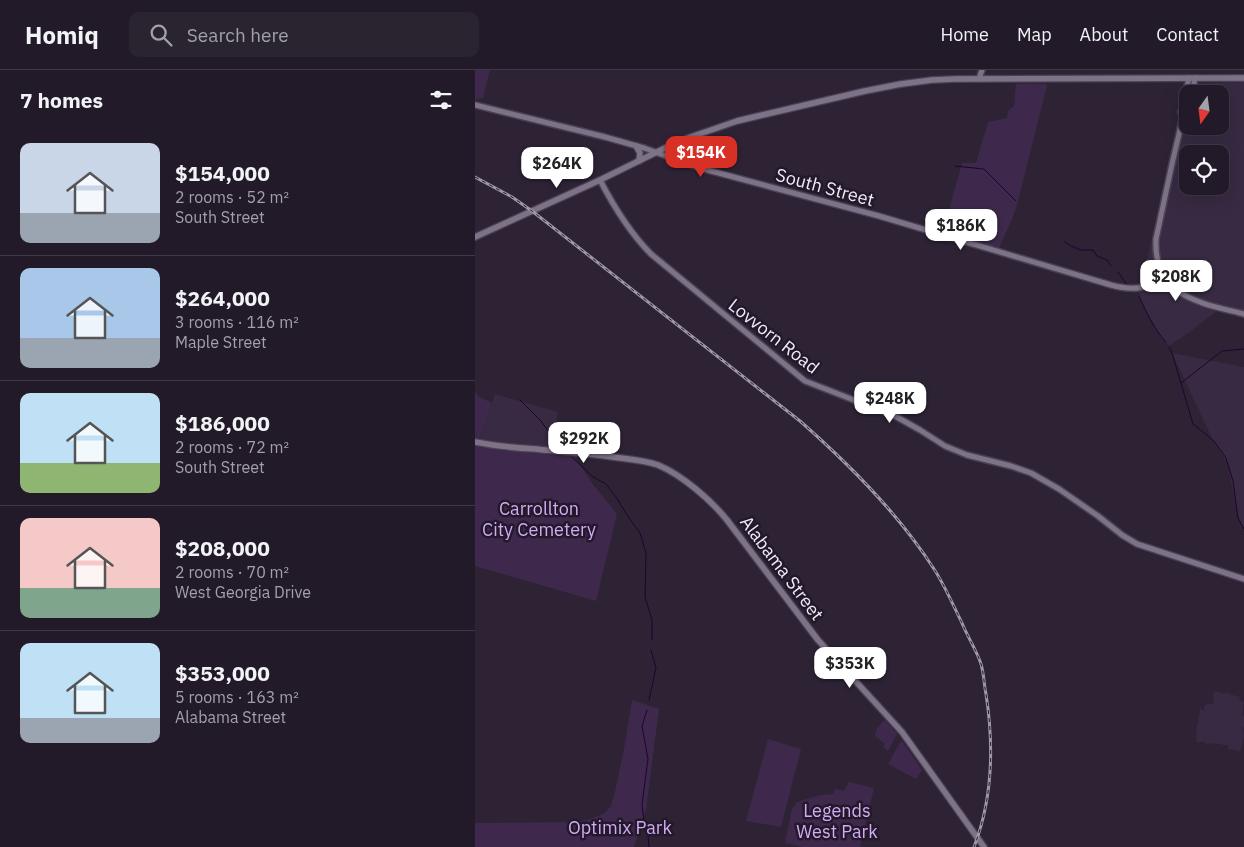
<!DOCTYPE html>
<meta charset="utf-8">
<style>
:root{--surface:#221a28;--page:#2a2330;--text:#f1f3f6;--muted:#a2a1a8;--line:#3f3845;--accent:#d93025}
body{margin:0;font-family:"IBM Plex Sans",sans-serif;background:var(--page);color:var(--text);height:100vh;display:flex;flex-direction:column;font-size:19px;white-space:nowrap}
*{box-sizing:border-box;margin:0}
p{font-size:16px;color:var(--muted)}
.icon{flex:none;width:28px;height:28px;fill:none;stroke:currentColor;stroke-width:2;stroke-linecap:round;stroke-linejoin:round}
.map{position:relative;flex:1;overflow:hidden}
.side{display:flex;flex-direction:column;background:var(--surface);width:475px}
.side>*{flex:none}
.needle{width:32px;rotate:194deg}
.buttons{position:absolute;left:704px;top:15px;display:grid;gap:10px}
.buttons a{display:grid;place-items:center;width:50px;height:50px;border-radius:10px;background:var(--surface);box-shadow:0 5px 20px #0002,0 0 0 1px var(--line);font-size:25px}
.price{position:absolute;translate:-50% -42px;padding:0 11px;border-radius:10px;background:#fff;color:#222;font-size:16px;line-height:32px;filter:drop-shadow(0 1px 2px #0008)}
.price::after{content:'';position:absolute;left:50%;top:30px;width:15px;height:11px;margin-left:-8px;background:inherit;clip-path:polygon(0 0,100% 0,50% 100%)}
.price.on{background:var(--accent);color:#fff}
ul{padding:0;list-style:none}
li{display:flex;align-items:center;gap:15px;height:125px;padding:0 20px}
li+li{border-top:1px solid var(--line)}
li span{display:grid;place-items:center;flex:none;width:140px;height:100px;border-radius:10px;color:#555}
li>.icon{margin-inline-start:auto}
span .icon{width:60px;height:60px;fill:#fffc;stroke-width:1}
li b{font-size:21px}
h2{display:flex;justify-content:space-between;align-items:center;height:60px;padding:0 20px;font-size:21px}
header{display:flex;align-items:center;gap:30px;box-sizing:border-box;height:70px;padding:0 25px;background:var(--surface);border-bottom:1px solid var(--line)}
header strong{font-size:24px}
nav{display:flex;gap:28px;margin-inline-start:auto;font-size:18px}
.search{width:350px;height:45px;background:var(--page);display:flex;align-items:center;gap:12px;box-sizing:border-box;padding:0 18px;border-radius:10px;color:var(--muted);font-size:19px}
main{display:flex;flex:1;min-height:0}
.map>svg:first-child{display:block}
</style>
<header>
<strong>Homiq</strong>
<div class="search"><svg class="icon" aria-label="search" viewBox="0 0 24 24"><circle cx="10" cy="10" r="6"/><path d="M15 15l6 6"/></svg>Search here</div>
<nav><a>Home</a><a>Map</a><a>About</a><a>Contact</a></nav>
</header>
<main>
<section class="side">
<h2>7 homes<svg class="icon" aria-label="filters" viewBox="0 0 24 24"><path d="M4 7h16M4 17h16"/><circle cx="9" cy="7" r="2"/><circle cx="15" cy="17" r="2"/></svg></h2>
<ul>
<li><span style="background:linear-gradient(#c9d6e8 70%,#9aa5b1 0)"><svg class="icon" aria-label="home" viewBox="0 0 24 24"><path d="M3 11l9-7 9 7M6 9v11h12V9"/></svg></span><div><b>$154,000</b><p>2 rooms · 52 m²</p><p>South Street</p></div></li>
<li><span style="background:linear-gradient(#a9c7e8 70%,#9aa5b1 0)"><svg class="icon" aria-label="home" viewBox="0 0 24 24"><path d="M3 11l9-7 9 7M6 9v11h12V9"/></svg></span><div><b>$264,000</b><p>3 rooms · 116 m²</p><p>Maple Street</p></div></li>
<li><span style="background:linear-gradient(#bfe0f5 70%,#8fb573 0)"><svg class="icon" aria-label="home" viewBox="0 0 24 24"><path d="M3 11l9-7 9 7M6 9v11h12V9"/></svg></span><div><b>$186,000</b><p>2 rooms · 72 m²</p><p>South Street</p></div></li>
<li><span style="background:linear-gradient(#f6c9c9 70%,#7fa58c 0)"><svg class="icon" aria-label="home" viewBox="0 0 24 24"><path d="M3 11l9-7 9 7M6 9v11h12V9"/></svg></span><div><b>$208,000</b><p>2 rooms · 70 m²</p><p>West Georgia Drive</p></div></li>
<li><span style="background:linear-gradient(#bfe0f5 75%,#9aa5b1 0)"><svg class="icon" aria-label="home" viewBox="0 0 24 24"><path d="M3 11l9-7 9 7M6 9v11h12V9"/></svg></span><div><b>$353,000</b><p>5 rooms · 163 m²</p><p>Alabama Street</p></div></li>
</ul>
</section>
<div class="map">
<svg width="769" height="777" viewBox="0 0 769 777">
<rect width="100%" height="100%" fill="#2d2335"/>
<g fill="#372a42" fill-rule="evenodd">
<path d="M769 12V247L742 241 713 263 694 276 686 267 677 252 664 227 711 13ZM712 24H745V56H712ZM712 84H745V116H712Z"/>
<path d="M697 283 769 297V459L763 448 753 395 738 370Z"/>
<path d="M20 324 83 342 77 378 27 374 4 370Z"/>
<path d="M740 621 750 624V622L766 628 764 629V630L769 632 767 645 769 646V657L768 658 769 666 765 681 753 679V675H749L738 673 737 675 736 673 732 674 727 671 724 673 721 671 722 670 721 666 722 663 721 661 725 641 724 637 730 642 729 637 732 634H738L739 631 738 624Z"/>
</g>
<g fill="#3e294d">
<path d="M0 0H15L8 28 0 30Z"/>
<path d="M541 14H570L572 16 542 135 537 149 524 178 522 179 468 162 487 93H501L513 52 532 48 533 41 539 36Z"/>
<path d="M0 321 3 326 17 333 4 370 0 369Z"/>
<path d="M0 374 27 380 100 387 117 413 142 444 121 531 0 496Z"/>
<path d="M157 630 184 639 171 739 159 777H0V753L97 752 113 750 130 743 136 736 140 722 149 679Z"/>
<path d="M410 650 422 664 413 681 408 677 410 674 400 666C400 659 405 654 410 650Z"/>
<path d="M293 669 326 679 306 757 271 751Z"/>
<path d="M427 671 447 700 441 709 413 694 425 673Z"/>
<path d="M374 712 399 718 385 777H328L310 773 317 739 322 732 345 725 358 724 360 719 369 721Z"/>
</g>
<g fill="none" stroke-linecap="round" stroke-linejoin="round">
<g stroke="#1f0330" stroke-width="1">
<path d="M480 96 509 99 541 131"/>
<path d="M590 172 596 176 606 180H618L622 186 632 190 636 196"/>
<path d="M643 202 652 215"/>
<path d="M664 226C671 242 679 259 691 272"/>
<path d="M694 277 697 283 718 354 739 371 751 388 758 411 763 448 769 459"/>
<path d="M706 313 747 281 769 279"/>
<path d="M45 330 66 351 73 361 90 379"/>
<path d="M97 387 118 407 131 414 141 427 154 448 165 463 171 483 170 527 177 550V570"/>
<path d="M174 630 181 598 176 580"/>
<path d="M172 640 167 656 173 689 167 735 169 751 173 765 174 777"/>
</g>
<defs>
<g id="tertiary">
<path d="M714 8 706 42 708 47 697 94 681 169C678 227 726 233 769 244"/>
<path d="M504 9 507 0"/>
<path d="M717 24 720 8"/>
<path d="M0 35 130 67 169 78 225 98 404 146 636 215C658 221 671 219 690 207"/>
<path d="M125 110C139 137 154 162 176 184L330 311 420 346 445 360 470 376 492 385 536 396 556 403 584 419 623 446 647 465 662 474 769 509"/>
</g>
<g id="secondary">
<path d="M199 74 206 91"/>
<path d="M161 76 165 83 164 91"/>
<path d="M0 167 125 110 188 79 213 68 262 51 390 21 426 14 457 10 480 9 769 8"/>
<path d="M0 372C20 376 41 378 61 379 87 382 112 383 138 387 153 389 169 390 183 395 207 405 236 430 252 450L343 570 427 662 509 777"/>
</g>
</defs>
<use href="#tertiary" stroke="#4a4251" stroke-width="8"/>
<use href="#secondary" stroke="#4a4251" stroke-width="8"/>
<use href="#tertiary" stroke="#7e7288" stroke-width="5"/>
<use href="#secondary" stroke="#7e7288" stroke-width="5.5"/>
<defs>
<path id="rail" d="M0 107 37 127 57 141 325 351C375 395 423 443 459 499 470 516 478 535 487 553 492 566 502 581 506 594 509 604 509 615 511 624 519 676 518 728 499 777"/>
</defs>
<use href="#rail" stroke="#a098a6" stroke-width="3"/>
<use href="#rail" stroke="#23192b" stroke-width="1" stroke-dasharray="4" stroke-linecap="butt"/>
</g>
<g text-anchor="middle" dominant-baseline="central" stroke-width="5" stroke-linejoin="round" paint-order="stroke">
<g font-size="18" fill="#f1ebf7" stroke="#23192b">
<text transform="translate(350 117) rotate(15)">South Street</text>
<text transform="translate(299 266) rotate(38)">Lovvorn Road</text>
<text transform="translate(307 498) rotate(53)">Alabama Street</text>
</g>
<g font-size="18" fill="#d3aaf4" stroke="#23192b">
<text x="64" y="438">Carrollton<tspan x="64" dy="21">City Cemetery</tspan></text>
<text x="362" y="740">Legends<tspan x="362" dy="21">West Park</tspan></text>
<text x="145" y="757">Optimix Park</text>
</g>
</g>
</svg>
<div class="buttons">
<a><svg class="needle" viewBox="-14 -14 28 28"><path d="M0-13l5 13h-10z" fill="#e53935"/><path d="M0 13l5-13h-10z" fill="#a2a1a8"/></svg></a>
<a><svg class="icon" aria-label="locate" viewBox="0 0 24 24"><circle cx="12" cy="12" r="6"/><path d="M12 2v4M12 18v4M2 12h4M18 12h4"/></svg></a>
</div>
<b class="price on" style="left:226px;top:108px">$154K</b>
<b class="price" style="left:82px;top:119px">$264K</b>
<b class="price" style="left:486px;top:181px">$186K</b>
<b class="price" style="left:701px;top:232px">$208K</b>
<b class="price" style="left:415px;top:354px">$248K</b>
<b class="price" style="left:109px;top:394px">$292K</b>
<b class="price" style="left:375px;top:619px">$353K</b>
</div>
</main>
